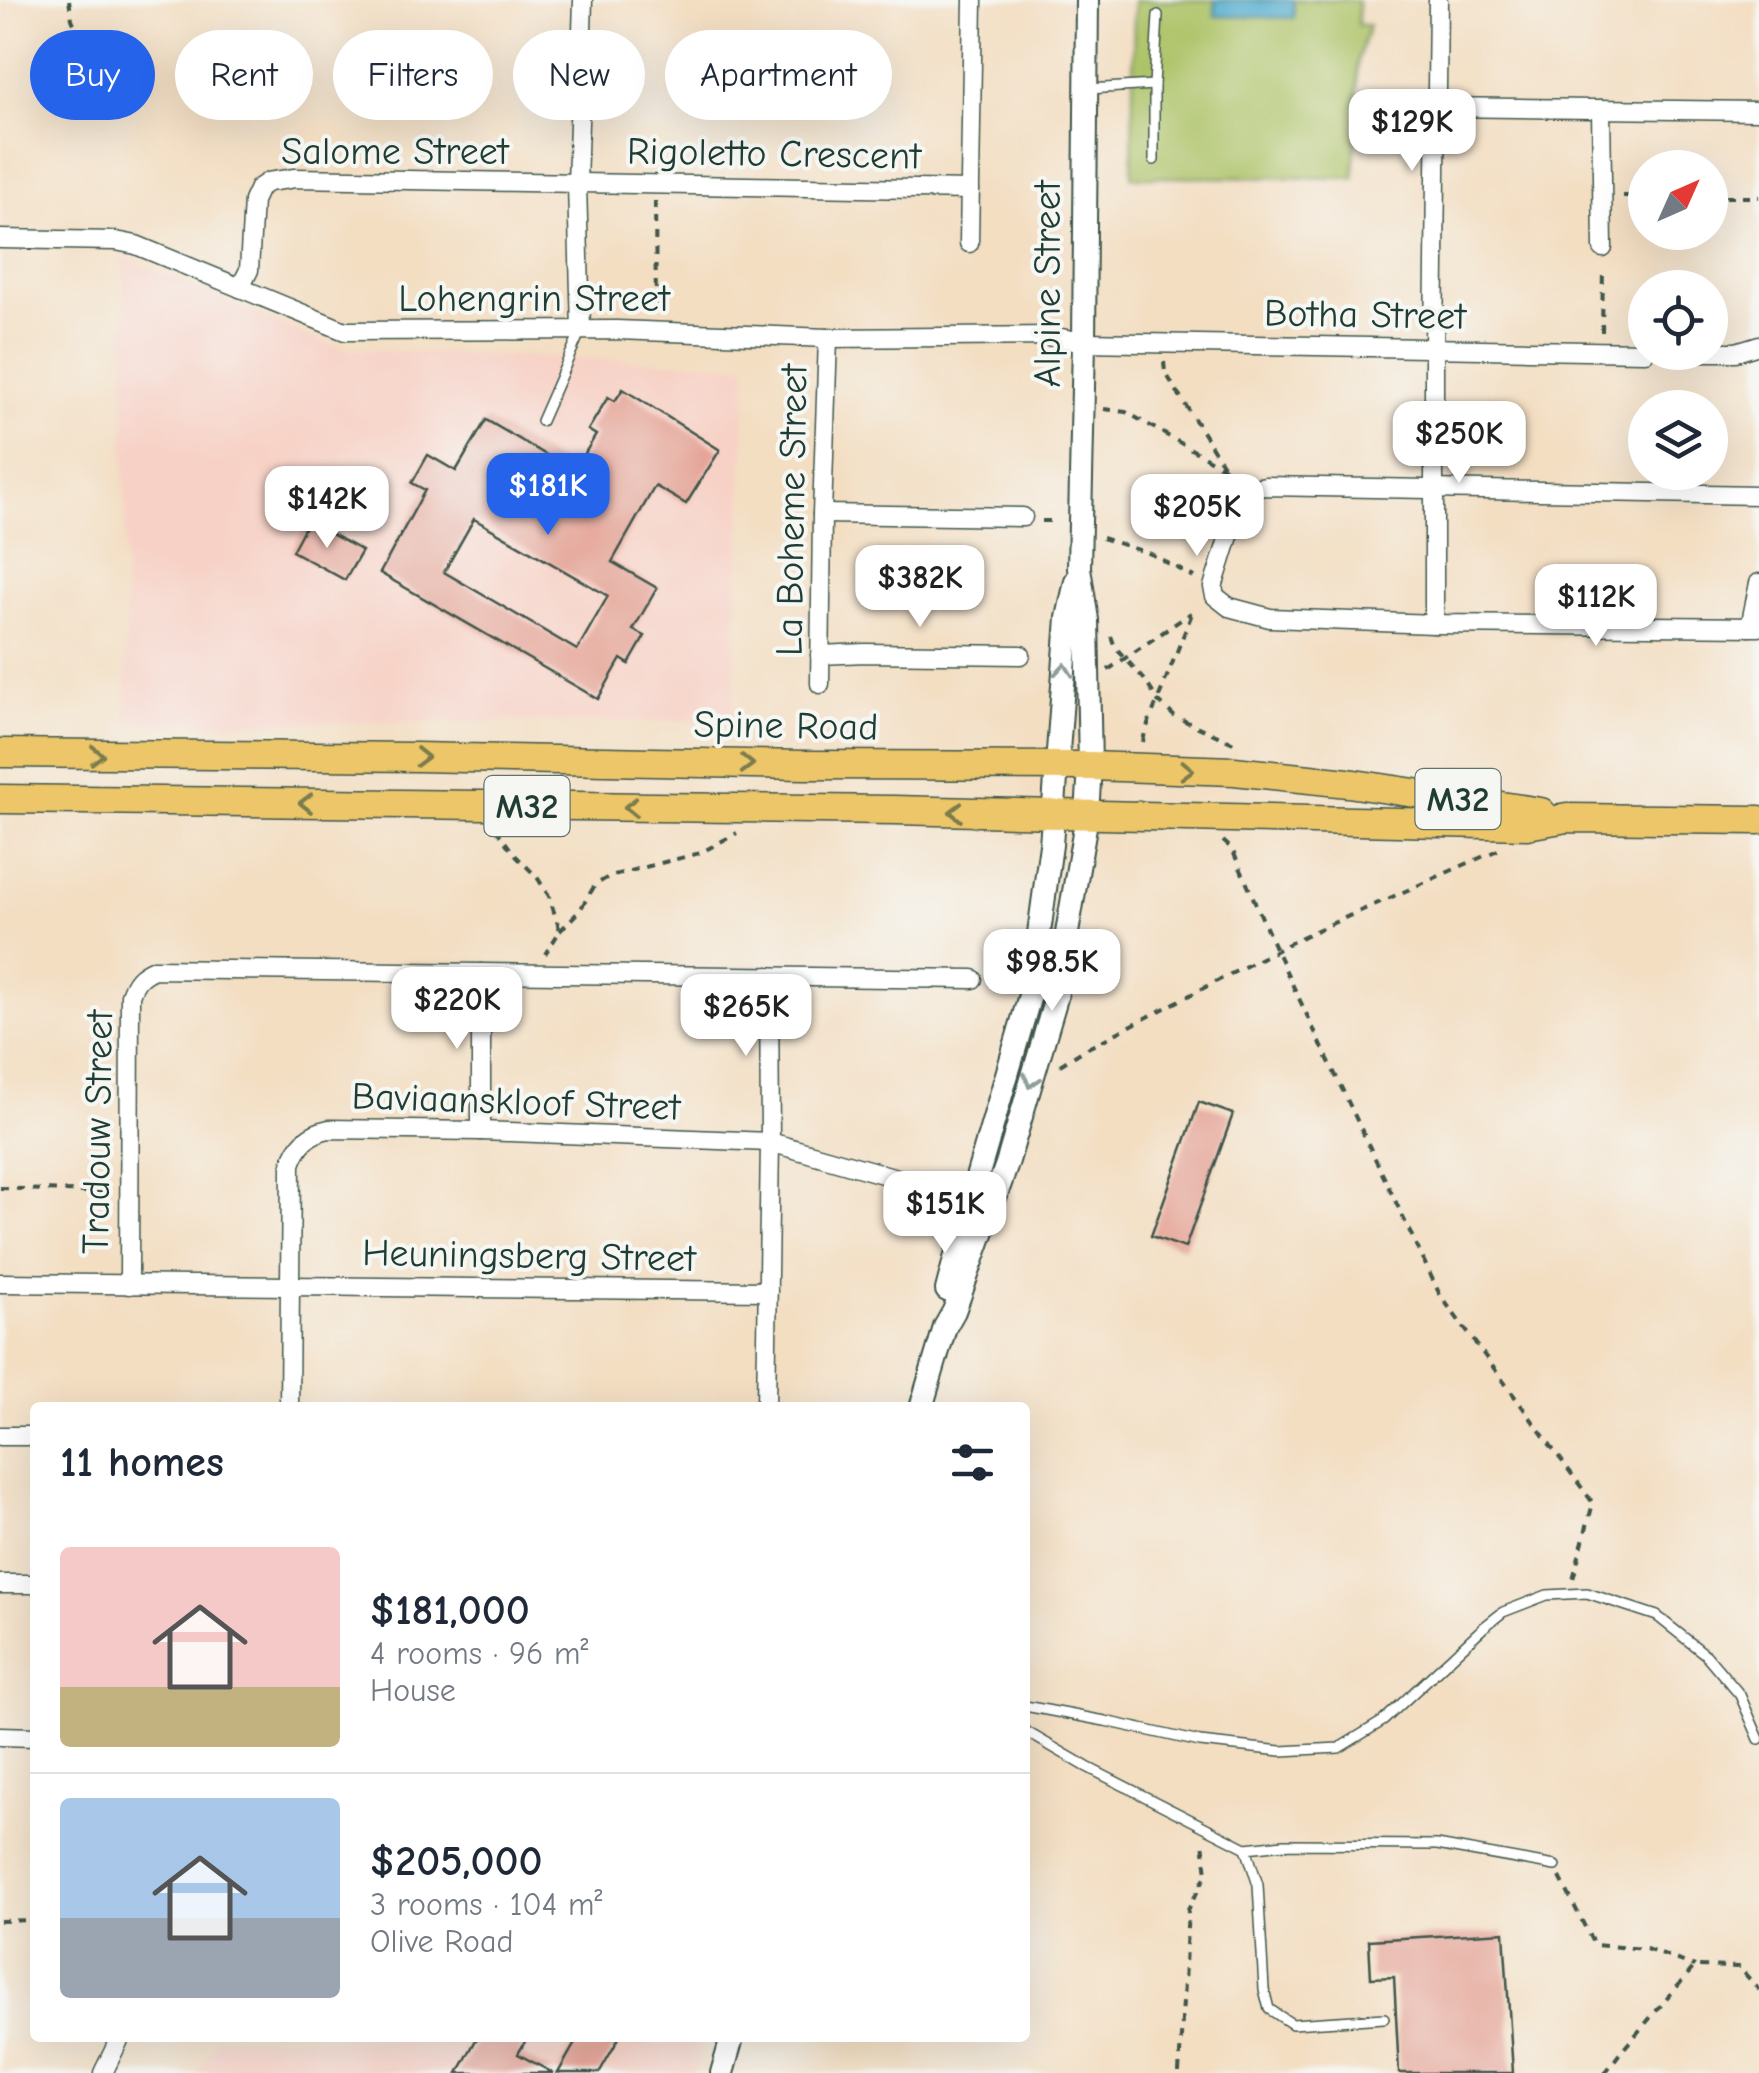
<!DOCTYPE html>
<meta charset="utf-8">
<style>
:root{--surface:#fff;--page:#f2f2f3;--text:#1f2937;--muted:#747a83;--line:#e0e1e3;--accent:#2563eb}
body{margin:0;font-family:"Comic Neue",sans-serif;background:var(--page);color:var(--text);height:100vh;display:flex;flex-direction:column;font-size:38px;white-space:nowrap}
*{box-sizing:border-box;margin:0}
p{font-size:32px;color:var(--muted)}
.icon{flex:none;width:55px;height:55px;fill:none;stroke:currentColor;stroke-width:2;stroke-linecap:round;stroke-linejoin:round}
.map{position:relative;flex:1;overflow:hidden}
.sheet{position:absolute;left:30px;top:1402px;width:1000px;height:640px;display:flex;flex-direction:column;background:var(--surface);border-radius:10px;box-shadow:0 10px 40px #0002}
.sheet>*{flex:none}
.hud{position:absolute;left:30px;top:30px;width:1000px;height:90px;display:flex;gap:20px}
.needle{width:65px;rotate:45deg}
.tools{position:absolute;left:1628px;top:150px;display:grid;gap:20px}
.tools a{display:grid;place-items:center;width:100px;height:100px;border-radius:50%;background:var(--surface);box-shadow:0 10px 40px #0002;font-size:50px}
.price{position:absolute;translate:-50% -85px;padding:0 22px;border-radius:20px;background:#fff;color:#222;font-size:32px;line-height:65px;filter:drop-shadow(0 2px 5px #0008)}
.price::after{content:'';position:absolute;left:50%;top:60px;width:30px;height:22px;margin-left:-15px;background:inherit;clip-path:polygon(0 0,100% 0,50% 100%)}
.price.on{background:var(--accent);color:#fff}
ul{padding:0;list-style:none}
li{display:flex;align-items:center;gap:30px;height:250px;padding:0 30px}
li+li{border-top:2px solid var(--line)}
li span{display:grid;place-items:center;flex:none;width:280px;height:200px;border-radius:10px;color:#555}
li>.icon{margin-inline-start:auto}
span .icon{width:120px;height:120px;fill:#fffc;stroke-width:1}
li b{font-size:42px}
h2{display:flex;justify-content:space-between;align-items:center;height:120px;padding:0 30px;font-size:42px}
.tag{padding:0 35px;border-radius:45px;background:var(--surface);box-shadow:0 10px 40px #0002;font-size:35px;line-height:90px}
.tag.on{background:var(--accent);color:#fff}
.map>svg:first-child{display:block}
</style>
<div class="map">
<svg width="1759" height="2073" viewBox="0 0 1759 2073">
<rect width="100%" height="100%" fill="#f6f6f2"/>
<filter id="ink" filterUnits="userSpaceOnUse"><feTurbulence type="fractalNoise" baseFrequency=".01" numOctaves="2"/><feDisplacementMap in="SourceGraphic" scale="20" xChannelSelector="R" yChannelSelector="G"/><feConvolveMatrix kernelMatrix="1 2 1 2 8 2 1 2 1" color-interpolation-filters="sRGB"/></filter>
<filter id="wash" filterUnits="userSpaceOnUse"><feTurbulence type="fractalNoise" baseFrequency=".0048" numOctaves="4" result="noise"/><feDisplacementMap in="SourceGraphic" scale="40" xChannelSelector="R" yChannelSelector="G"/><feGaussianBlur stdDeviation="2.25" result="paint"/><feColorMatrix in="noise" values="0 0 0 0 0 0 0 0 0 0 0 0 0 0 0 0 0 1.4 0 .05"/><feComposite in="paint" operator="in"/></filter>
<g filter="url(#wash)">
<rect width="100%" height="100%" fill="#f3dec2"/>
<g fill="#f7d1c6">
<path d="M123 256 314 338 345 349 747 365 733 721 126 723Z"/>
<path d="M217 2038H706L692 2073H197Z"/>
</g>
<path fill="#adc368" stroke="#66804e" stroke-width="2.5" d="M1134 0H1358V25H1369L1358 60 1354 178 1132 177Z"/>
<path fill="#4faccd" stroke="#377480" stroke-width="2.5" d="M1215 0H1294V18L1215 16Z"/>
<g id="blocks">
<g fill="#e5a497" fill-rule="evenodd">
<path d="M623 389 720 450 686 504 655 486 612 562 657 588 633 630 645 636 629 664 621 659 598 699 380 573 425 490 412 483 428 455 456 471 486 420 574 471 596 435 588 430 608 397 615 401ZM474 519 608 596 577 650 444 572Z"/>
<path d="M308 521 362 551 345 580 292 551Z"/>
<path d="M1199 1102 1233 1114 1185 1248 1151 1236Z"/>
<path d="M1504 1932 1513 2073H1399L1394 1977 1371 1978 1369 1940Z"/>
<path d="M477 2038H527L518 2054 553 2073H458Z"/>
<path d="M578 2038H619L599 2073H558Z"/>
</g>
</g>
</g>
<g filter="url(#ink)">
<use href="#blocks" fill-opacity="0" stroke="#3f5549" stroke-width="2.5"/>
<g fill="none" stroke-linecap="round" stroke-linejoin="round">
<defs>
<g id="service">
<path d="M1088 89 1154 85"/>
<path d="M1154 160V85L1158 15"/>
<path d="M541 421 581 330"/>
<path d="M1025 1706 1105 1721 1200 1742 1281 1751 1339 1748 1383 1721 1484 1627 1503 1612 1547 1595 1587 1593 1657 1616 1706 1655 1740 1695 1759 1739"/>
<path d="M1025 1731 1087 1767 1246 1848 1258 1885 1264 1989 1269 2009 1292 2024 1384 2018"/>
<path d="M1246 1848 1284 1844 1437 1845 1555 1866"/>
</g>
<g id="minor">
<path d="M1437 107 1759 111"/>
<path d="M1601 109 1603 248"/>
<path d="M0 239 116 241 136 245 345 331 617 330 828 338 1050 336 1084 342 1645 352"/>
<path d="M969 243 973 0"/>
<path d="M240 288 249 270 253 201 259 188 268 182 295 178 970 190"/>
<path d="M581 330 577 184 583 0"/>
<path d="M1681 352H1736L1759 345"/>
<path d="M1759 495 1265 486 1249 489 1240 501 1213 587 1215 596 1229 607 1270 618 1434 624 1759 627"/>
<path d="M822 514 1023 517"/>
<path d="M1434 624V349L1438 0"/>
<path d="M1750 627 1759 583"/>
<path d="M820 655 865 653 1021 655"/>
<path d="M820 684 822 514 828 338"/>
<path d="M481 1131V973"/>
<path d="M0 1283 768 1291"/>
<path d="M129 1285 130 995C135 981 140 975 154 969L973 979"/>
<path d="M289 1408 291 1164C298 1144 309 1133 329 1129L481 1131 770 1142 981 1202"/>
<path d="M766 1408 770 1142 769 976"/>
<path d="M0 1436H35"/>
<path d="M0 1584H35"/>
<path d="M0 1736 35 1737"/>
<path d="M103 2073 120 2038"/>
</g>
<g id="tertiary">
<path d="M947 1290 971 1198 1031 992 1051 845 1068 618 1076 581"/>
<path d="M921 1408 945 1327 954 1311 1007 1164 1056 998 1087 815 1090 766 1087 620 1079 568 1084 342 1087 0"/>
<path d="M722 2073 732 2038"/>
</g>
<g id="primary">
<path d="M0 753 417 757 805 765 1090 766 1234 771 1348 783 1541 812"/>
<path d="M0 799 894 810 1527 825 1567 818 1759 820"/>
</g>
</defs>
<use href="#service" stroke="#3f5549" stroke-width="12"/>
<use href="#minor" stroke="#3f5549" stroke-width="21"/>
<use href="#tertiary" stroke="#3f5549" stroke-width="26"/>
<use href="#primary" stroke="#3f5549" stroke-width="31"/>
<g stroke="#3f5549" stroke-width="4" stroke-dasharray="8 8" stroke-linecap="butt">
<path d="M69 0 72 19 114 118"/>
<path d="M1623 196H1645"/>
<path d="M1710 197H1759"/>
<path d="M655 201 656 312"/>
<path d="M1602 332 1603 268"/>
<path d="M1164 362 1165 372 1223 465"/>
<path d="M1104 409 1126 412 1226 469 1234 476"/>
<path d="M1042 521H1056"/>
<path d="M1102 538 1151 554 1194 577"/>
<path d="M1111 636 1115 647 1144 679 1158 701 1174 716 1240 746"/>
<path d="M1108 670 1191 613"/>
<path d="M1143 742 1145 732 1193 611"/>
<path d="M496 829 514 854 537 877 549 896 560 931 545 954"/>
<path d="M1223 841 1232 849 1276 950 1440 1295 1593 1503 1573 1579"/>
<path d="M560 931 580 910 595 885 610 876 700 853 737 833"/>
<path d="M992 977 1012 978"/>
<path d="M1060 1065 1084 1050 1304 936 1500 849"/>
<path d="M0 1188 109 1193"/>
<path d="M1560 1877 1594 1945 1646 1949 1695 1966"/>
<path d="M0 1921 35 1920"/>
<path d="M1179 2073 1188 1910 1207 1873 1203 1843"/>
<path d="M1605 2073 1620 2053 1695 1966 1739 1967 1759 1990"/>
</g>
<use href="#service" stroke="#fff" stroke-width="9"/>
<use href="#minor" stroke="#fff" stroke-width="18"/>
<use href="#tertiary" stroke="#fff" stroke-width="22"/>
<use href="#primary" stroke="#ecc669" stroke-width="28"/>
</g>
<defs><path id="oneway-chevron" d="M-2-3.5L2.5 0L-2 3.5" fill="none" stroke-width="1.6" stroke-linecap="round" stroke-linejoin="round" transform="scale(2.5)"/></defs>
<g stroke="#8f9e9a">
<use href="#oneway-chevron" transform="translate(1064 670) rotate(-85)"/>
<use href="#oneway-chevron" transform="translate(1031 1081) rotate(107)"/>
</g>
<g stroke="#7b7b4c">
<use href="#oneway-chevron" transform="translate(97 755) rotate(1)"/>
<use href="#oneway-chevron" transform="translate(422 757) rotate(1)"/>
<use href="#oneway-chevron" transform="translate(747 764) rotate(1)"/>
<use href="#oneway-chevron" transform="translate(1187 770) rotate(2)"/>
<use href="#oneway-chevron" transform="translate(306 803) rotate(-179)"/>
<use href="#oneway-chevron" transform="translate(631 807) rotate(-179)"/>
<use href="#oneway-chevron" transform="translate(956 812) rotate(-179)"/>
</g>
</g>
<g text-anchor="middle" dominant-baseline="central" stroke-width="8" stroke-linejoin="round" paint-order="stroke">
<g fill="#f6f6f2" stroke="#60746d" stroke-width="2.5">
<rect x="1415.5" y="769" width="85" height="60" rx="8"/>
<rect x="484.5" y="776" width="85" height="60" rx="8"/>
</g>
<g font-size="35" font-weight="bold" fill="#1f3d34">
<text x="1458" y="799">M32</text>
<text x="527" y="806">M32</text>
</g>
<g font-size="38" fill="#1f3d34" stroke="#f6f6f2">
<text x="395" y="152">Salome Street</text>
<text transform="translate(774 154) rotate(1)">Rigoletto Crescent</text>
<text transform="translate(1048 284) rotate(-90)">Alpine Street</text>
<text x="534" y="299">Lohengrin Street</text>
<text transform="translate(1365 315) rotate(1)">Botha Street</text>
<text transform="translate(792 510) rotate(-89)">La Boheme Street</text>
<text transform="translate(786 726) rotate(1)">Spine Road</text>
<text transform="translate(516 1102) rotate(2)">Baviaanskloof Street</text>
<text transform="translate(98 1132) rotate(-89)">Tradouw Street</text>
<text transform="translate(529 1256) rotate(1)">Heuningsberg Street</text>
</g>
</g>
</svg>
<div class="tools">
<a><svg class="needle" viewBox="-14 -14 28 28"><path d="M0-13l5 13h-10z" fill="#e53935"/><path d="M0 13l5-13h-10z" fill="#747a83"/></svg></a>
<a><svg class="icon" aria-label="locate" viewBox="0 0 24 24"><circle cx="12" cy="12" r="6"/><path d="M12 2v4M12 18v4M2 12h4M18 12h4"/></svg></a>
<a><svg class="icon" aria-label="layers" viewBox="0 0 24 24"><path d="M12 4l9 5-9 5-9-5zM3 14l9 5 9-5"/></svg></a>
</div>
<b class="price" style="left:1412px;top:174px">$129K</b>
<b class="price" style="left:1459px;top:486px">$250K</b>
<b class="price on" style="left:548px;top:538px">$181K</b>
<b class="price" style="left:327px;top:551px">$142K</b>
<b class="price" style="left:1197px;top:559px">$205K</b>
<b class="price" style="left:920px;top:630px">$382K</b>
<b class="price" style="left:1596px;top:649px">$112K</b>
<b class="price" style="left:1052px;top:1014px">$98.5K</b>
<b class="price" style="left:457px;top:1052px">$220K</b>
<b class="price" style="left:746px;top:1059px">$265K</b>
<b class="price" style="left:945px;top:1256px">$151K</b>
<div class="hud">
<a class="tag on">Buy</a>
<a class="tag">Rent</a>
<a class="tag">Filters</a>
<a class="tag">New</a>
<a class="tag">Apartment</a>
</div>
<section class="sheet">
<h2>11 homes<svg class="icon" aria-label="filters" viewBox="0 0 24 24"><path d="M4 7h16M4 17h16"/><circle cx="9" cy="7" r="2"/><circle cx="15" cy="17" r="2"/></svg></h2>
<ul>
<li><span style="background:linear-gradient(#f6c9c9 70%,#c2b280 0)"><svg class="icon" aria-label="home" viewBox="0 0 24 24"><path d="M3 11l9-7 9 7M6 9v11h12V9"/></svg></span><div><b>$181,000</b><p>4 rooms · 96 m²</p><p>House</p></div></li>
<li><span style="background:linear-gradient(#a9c7e8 60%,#9aa5b1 0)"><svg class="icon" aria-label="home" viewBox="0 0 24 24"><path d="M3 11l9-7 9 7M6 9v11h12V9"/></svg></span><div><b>$205,000</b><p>3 rooms · 104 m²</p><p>Olive Road</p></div></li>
</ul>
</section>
</div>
